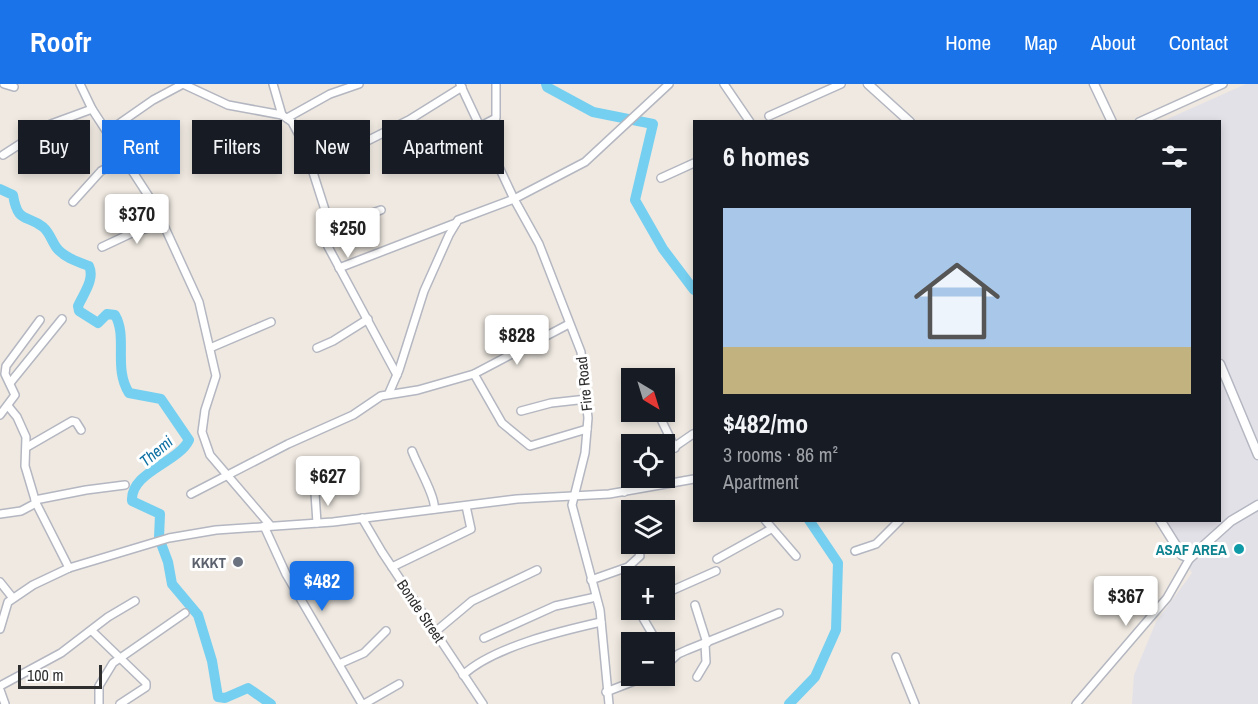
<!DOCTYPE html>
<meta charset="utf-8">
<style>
:root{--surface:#171b24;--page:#242831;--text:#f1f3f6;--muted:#9ea1a6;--accent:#1a73e8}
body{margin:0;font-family:"Archivo Narrow",sans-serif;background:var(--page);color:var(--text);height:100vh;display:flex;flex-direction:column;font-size:22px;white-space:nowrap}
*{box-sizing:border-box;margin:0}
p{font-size:20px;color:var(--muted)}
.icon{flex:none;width:33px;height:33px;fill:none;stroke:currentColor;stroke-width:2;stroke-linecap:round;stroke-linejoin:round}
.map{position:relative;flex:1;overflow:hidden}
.details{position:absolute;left:693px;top:36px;width:528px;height:402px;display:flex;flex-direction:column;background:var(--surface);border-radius:0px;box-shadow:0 3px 9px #0003}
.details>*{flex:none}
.hud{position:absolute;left:18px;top:36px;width:570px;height:54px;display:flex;gap:12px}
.needle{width:39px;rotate:142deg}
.tools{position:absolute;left:621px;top:284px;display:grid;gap:12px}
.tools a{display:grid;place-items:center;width:54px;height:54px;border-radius:0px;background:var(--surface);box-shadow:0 3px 9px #0003;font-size:30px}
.scale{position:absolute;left:18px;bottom:15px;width:84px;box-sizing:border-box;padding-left:6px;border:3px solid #2e2e2e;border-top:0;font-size:16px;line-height:21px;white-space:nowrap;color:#2e2e2e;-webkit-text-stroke:4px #fff;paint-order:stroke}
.price{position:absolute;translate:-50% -51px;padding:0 14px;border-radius:6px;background:#fff;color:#222;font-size:20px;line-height:39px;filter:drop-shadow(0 2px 3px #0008)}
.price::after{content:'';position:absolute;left:50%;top:36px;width:18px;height:14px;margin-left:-9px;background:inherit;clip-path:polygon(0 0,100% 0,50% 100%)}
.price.active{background:var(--accent);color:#fff}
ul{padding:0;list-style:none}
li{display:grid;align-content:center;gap:12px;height:318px;padding:0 30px}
li span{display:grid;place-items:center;height:186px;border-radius:0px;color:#555}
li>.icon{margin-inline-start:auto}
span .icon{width:108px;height:108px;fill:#fffc;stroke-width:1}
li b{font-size:26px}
h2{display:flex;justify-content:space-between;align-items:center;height:72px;padding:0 30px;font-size:26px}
.tag{padding:0 21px;border-radius:0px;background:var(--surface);box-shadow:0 3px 9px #0003;font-size:21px;line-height:54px}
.tag.active{background:var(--accent);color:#fff}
header{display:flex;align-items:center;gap:36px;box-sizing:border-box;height:84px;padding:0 30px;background:var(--accent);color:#fff}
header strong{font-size:28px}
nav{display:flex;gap:33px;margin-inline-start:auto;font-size:21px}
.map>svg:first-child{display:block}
</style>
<header>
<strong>Roofr</strong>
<nav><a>Home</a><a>Map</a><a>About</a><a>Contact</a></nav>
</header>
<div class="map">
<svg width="1258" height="620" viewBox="0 0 1258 620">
<rect width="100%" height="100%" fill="#efe9e1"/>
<path fill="#e3e1e8" d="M1246 0H1258V620H1132L1134 591 1156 538 1192 489 1160 437 1220 436V38L1163 37Z"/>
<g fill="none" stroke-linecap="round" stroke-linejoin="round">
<g stroke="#75cff0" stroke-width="10">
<path d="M546 0 547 3 593 28 628 35"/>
<path d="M633 36 653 40 635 116 663 165 694 206"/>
<path d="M0 105 13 111C18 140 26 130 43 143 50 149 51 156 56 163 63 173 78 178 89 182 95 195 84 209 78 222L79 227 98 239 107 230 115 231C128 253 113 284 129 309L161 315 189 356C178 379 130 388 132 417L160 430 159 454 168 478 172 500 198 531 212 577 218 613 225 614 248 604 271 620"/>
<path d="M789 620 815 593 836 546 838 479 809 436"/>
</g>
<defs>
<g id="minor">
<path d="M4 0 14 3"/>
<path d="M80 0 92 25 155 122 199 218 216 292 205 326 202 348 210 371 270 441"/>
<path d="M273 0 282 31"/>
<path d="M460 0 514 115 539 160 581 268 588 334 585 369 572 421 600 526 609 620"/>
<path d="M724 0 750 38"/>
<path d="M769 32 841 0"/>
<path d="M287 34 330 10 359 0"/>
<path d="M1139 38 1223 0"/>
<path d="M481 42 496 34V0"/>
<path d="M107 48 153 16 183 0 228 21 282 31 292 38 304 60 326 129 338 144"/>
<path d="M343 69 409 36 462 3"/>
<path d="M3 71 51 40 92 25"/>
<path d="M661 94 694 79"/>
<path d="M73 118 101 87 123 75"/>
<path d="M381 126 349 137 325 157 397 291"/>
<path d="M102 163 134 148 163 140"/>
<path d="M339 184 456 139"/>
<path d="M210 264 271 238"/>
<path d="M317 264 333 257 368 235"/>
<path d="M474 290 502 339 530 362 587 345"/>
<path d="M10 299 62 235"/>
<path d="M389 309 399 286 424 207 449 151 458 136 514 115 585 78 669 0"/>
<path d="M8 322 17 333 26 353 25 382 36 419 69 484"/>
<path d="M521 327 551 319 587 315"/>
<path d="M657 327 675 364"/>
<path d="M0 331 15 311 5 290 6 282 40 236"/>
<path d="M27 363 72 337 76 338 81 346"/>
<path d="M412 367C417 381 437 415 434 425"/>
<path d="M664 370 693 350"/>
<path d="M624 408 632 393"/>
<path d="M315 409 317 439"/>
<path d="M191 410 288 360 353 331 381 312 418 306 474 290 569 240"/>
<path d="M35 416 86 406 125 401"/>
<path d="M0 430 21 427 36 419"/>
<path d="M362 434 382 468 483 620"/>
<path d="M765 436 796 472"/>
<path d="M264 442 286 490 362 620"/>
<path d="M855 467 876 460 900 436"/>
<path d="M717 475 771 445"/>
<path d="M392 483 471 445 466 422"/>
<path d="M591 496 628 483 640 472 637 459"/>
<path d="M0 498 12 513"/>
<path d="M664 510 716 487"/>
<path d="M695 521 707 559"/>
<path d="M641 525 643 534 657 558"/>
<path d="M0 545 8 518 33 501 69 484 169 454 216 446 333 438 517 415 609 410 694 395"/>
<path d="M92 547 146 599V603L120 620"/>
<path d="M435 548 472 517 537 486"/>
<path d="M484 554 555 522 596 513"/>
<path d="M896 573 915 620"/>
<path d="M339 580 364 569 386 547"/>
<path d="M664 583 678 570 687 566 779 529"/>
<path d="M463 591C493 563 561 547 601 538"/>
<path d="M697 593 706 578 705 560"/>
<path d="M0 602 61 569 108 533 135 517"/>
<path d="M0 606 5 620"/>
<path d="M606 608 650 591"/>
<path d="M99 620V602L113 579 185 529"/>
<path d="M364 620 399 600"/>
<path d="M1076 620 1167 514 1190 474"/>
</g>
<g id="tertiary">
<path d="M868 0 910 38"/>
<path d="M1094 0 1112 38"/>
<path d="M1220 280 1258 371"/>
<path d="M1160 436 1182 471 1190 474 1231 437 1258 421"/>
</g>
</defs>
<use href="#minor" stroke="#b4b7c1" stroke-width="10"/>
<use href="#tertiary" stroke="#b4b7c1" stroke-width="11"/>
<use href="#minor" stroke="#fff" stroke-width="7"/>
<use href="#tertiary" stroke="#fff" stroke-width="8"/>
</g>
<circle fill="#0f9aa8" stroke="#fff" stroke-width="2" cx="1239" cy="465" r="6"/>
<circle fill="#6b7280" stroke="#fff" stroke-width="2" cx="238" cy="478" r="6"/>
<g text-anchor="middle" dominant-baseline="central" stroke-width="6" stroke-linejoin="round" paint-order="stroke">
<g font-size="15" fill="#2e2e2e" stroke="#fff">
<text transform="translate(584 300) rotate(-96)">Fire Road</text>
<text transform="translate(421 527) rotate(56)">Bonde Street</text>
</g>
<g font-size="15" font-weight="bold" fill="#0d838f" stroke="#fff" text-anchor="end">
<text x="1227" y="465">ASAF AREA</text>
</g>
<g font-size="15" font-weight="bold" fill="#5b616d" stroke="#fff" text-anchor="end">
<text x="226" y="478">KKKT</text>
</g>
<g font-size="16" font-style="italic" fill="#0d6fa3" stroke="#fff">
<text transform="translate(156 367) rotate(-40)">Themi</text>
</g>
</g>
</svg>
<div class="tools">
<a><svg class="needle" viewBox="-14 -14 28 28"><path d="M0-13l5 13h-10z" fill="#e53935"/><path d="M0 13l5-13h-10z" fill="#9ea1a6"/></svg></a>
<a><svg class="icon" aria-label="locate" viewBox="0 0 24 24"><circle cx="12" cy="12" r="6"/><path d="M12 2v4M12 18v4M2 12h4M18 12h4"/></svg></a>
<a><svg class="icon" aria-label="layers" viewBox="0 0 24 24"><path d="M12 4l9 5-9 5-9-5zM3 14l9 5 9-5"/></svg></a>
<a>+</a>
<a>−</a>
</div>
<div class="scale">100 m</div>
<b class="price" style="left:137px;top:161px">$370</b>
<b class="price" style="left:348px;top:175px">$250</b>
<b class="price" style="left:517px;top:282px">$828</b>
<b class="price" style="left:328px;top:423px">$627</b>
<b class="price active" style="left:322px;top:528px">$482</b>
<b class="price" style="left:1126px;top:543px">$367</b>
<div class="hud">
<a class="tag">Buy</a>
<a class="tag active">Rent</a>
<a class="tag">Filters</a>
<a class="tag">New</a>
<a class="tag">Apartment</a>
</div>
<section class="details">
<h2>6 homes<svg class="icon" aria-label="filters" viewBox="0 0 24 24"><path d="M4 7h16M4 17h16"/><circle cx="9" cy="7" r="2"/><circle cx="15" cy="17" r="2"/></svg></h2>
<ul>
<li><span style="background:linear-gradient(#a9c7e8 75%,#c2b280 0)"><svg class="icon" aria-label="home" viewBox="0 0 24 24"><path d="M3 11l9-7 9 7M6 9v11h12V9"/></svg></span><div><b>$482/mo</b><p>3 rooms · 86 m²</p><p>Apartment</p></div></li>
</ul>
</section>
</div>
